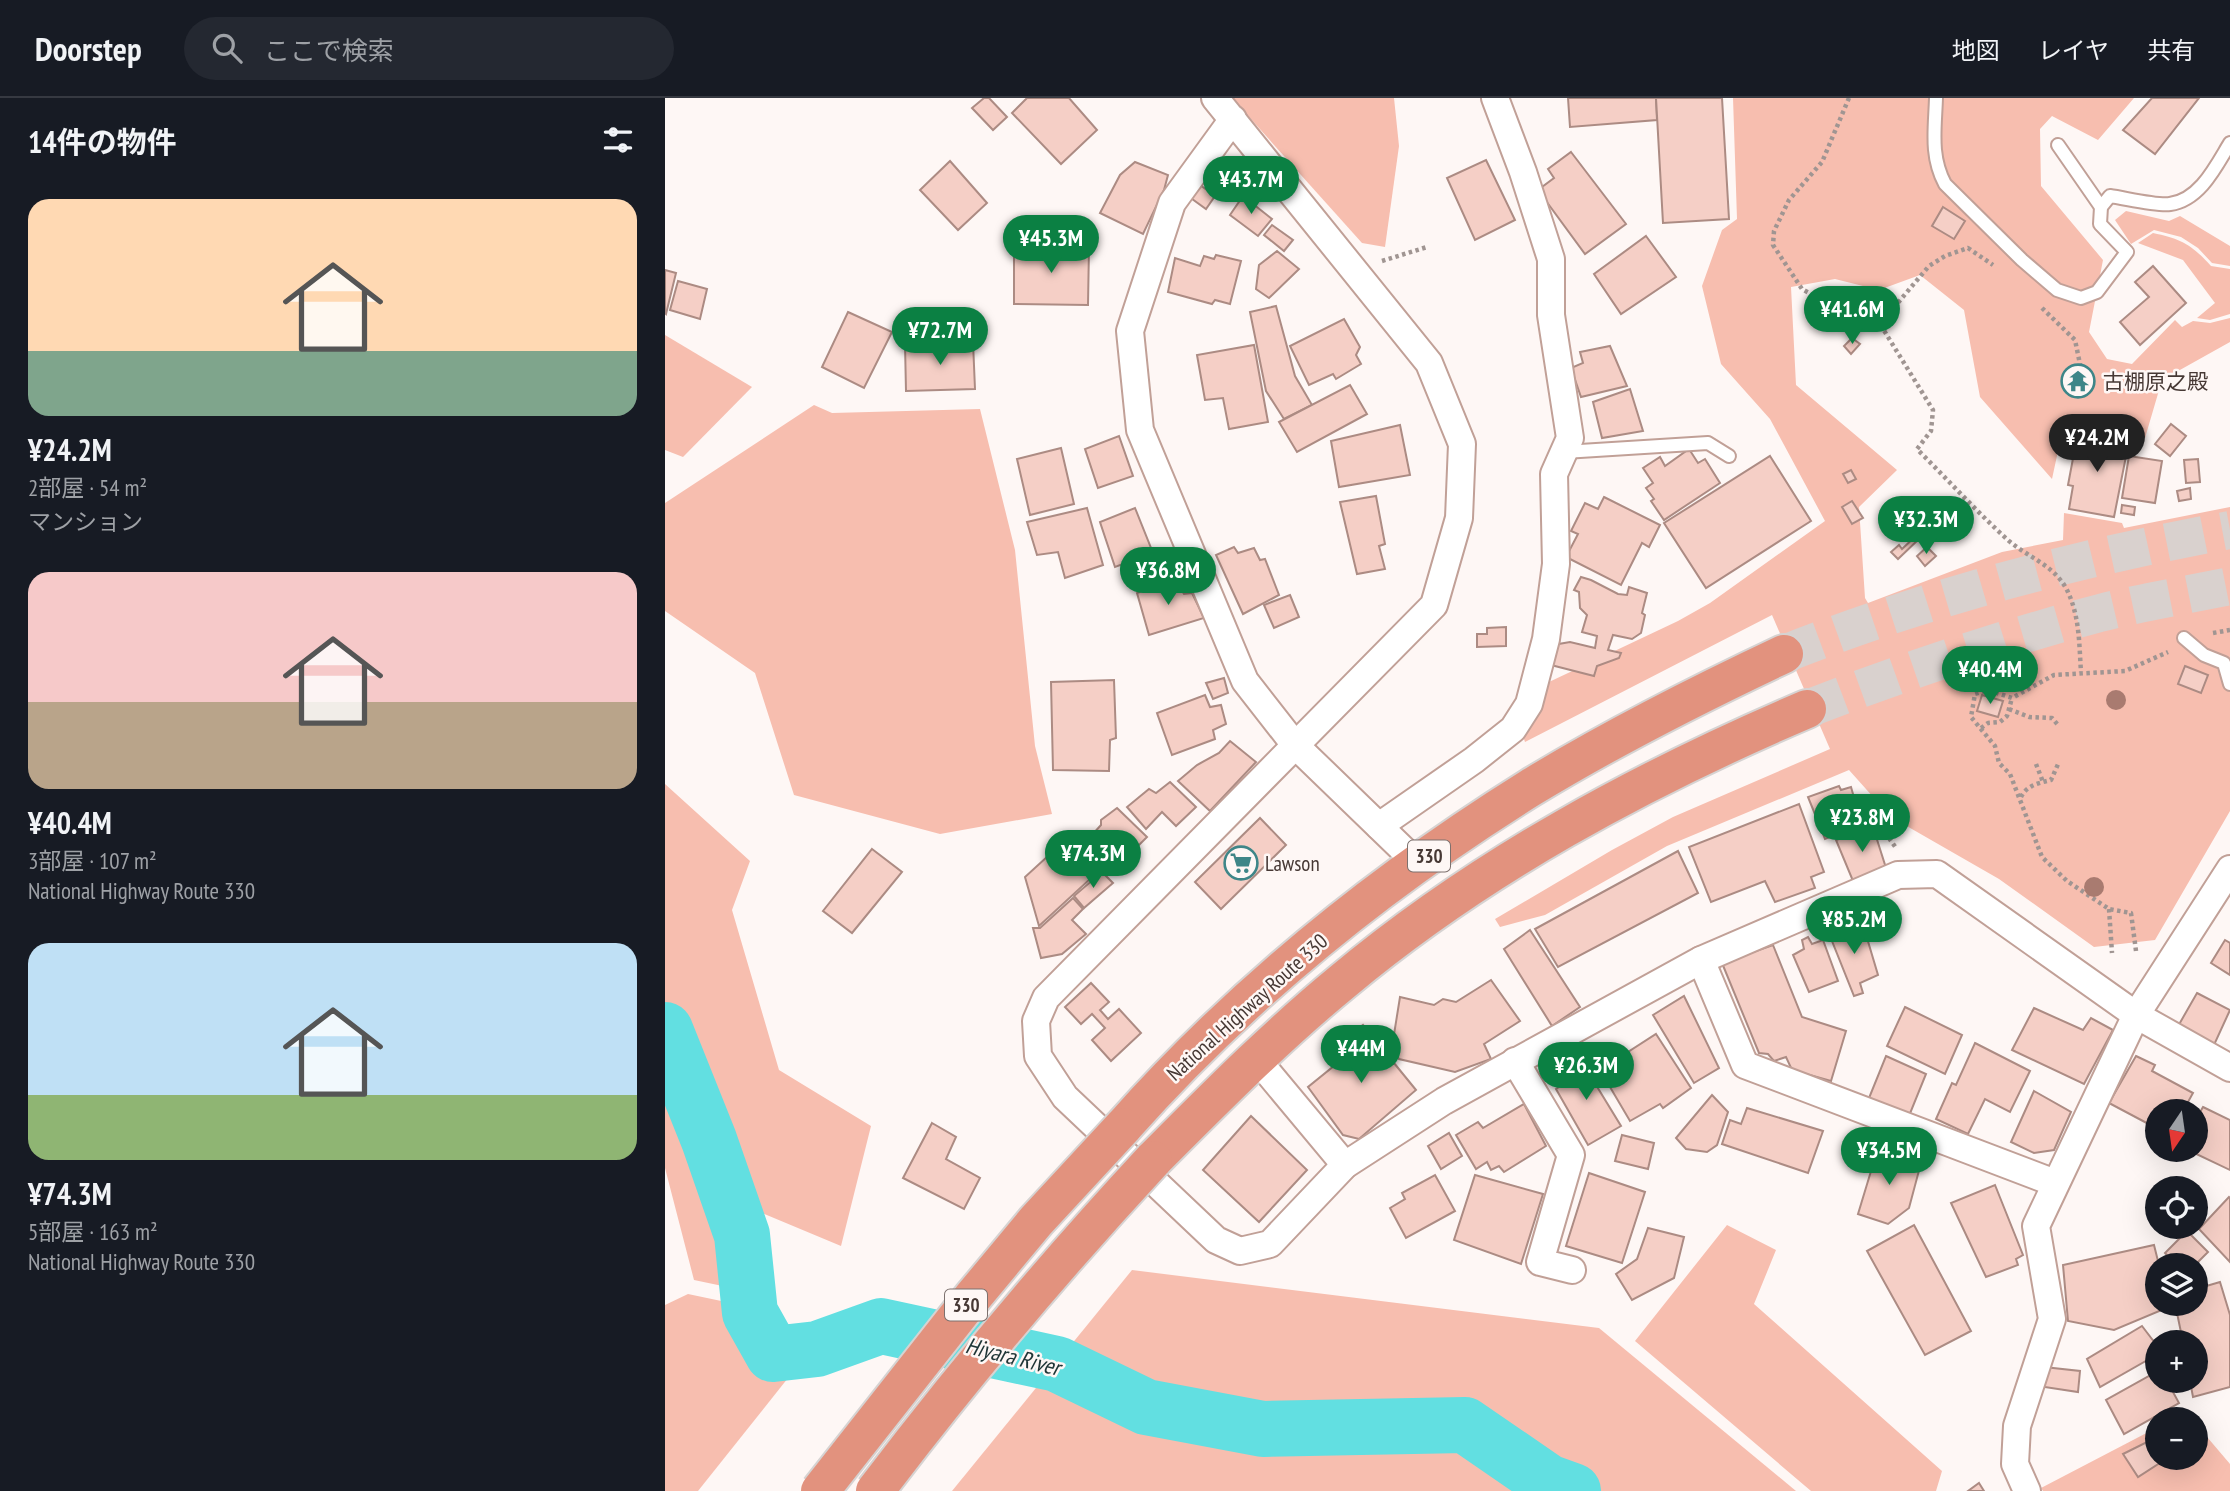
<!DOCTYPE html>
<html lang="ja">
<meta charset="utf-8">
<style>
:root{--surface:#171b24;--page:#242831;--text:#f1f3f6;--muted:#9ea1a6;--line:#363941;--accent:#0b8043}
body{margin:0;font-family:"PT Sans Narrow","Noto Sans JP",sans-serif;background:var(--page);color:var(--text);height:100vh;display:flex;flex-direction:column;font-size:26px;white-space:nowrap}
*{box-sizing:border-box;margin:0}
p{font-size:23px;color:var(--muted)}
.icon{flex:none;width:38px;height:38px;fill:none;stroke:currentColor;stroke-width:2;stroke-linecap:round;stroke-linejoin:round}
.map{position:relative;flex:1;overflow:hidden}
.sheet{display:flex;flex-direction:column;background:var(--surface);width:665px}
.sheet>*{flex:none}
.needle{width:46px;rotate:193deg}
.controls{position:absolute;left:1480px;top:1001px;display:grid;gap:14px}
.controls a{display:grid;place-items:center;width:63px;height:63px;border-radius:50%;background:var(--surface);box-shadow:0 7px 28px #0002;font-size:35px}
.price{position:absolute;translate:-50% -60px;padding:0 16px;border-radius:24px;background:var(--accent);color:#fff;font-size:23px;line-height:46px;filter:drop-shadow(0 2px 4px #0008)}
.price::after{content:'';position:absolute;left:50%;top:42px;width:21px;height:16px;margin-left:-10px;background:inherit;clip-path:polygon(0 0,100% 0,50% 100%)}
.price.active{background:#222;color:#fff}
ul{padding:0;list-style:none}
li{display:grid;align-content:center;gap:14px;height:371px;padding:0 28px}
li span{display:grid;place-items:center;height:217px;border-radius:21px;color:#555}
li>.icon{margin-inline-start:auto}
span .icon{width:126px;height:126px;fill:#fffc;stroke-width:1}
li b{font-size:30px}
h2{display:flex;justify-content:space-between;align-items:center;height:84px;padding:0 28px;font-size:30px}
header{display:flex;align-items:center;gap:42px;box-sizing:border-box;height:98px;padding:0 35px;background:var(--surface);border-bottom:2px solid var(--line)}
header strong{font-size:33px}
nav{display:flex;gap:38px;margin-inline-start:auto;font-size:24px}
.search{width:490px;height:63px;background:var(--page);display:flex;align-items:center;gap:18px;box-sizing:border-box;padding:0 24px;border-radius:38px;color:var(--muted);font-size:26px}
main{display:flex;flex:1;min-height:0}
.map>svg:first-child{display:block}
</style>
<header>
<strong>Doorstep</strong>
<div class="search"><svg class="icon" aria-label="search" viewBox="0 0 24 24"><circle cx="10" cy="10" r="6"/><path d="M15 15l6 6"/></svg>ここで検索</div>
<nav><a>地図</a><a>レイヤ</a><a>共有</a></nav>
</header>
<main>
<section class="sheet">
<h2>14件の物件<svg class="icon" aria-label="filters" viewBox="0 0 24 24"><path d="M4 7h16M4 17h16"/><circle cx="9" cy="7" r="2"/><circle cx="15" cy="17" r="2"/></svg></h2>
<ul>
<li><span style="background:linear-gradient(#ffd9b3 70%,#7fa58c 0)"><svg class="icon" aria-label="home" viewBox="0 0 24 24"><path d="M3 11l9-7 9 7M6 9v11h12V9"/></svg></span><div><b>¥24.2M</b><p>2部屋 · 54 m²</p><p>マンション</p></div></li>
<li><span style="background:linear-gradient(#f6c9c9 60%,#b9a48a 0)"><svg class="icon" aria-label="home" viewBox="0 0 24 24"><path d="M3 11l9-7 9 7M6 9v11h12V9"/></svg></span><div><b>¥40.4M</b><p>3部屋 · 107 m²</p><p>National Highway Route 330</p></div></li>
<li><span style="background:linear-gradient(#bfe0f5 70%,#8fb573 0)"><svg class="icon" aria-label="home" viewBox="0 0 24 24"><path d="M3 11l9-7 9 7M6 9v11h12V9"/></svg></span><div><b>¥74.3M</b><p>5部屋 · 163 m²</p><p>National Highway Route 330</p></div></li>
</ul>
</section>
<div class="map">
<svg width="1565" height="1393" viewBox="0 0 1565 1393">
<rect width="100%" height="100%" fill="#fef7f5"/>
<g fill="#f7beaf">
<path d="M567 0H729L734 48 720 149 697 145Z"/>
<path d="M1068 0H1469L1433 42 1387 18 1375 31 1376 88 1438 162 1424 234 1442 261 1467 266 1510 222 1517 229 1528 223 1545 225 1565 220V244L1497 282 1480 340 1399 325 1387 381 1315 299 1299 212 1255 177 1214 192 1170 181 1126 189 1131 287 1232 372 1194 409 1200 500 1203 505 1337 454 1398 442 1399 415 1457 425 1459 430 1565 409V713L1490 842 1429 849 1334 781 1226 719 1184 672 1002 748 880 817 835 829 830 821 947 752 1008 719 1165 651 1107 517 860 644 857 635 884 584 1013 523 1045 505 1160 423 1105 321 1056 266 1037 188 1057 132 1072 121Z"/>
<path d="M1461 113 1504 123 1515 118 1565 148V168L1547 165 1533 150 1516 139 1489 132 1466 146 1450 122Z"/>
<path d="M1488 135C1516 141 1526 146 1546 168L1565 171V216L1545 222 1532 220 1550 205 1518 162 1473 145Z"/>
<path d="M0 237 87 289 18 359 0 352Z"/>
<path d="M149 307 167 315 315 311 350 452 370 648 387 716 275 736 129 697 90 575 0 513V405Z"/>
<path d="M0 686 85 763 67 812 114 972 206 1028 176 1148 97 1115 91 1195 29 1182 0 1070Z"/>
<path d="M1062 1127 1111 1152 1089 1206 1277 1373 1271 1393H1146L970 1243Z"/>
<path d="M467 1172 934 1230 1131 1393H287Z"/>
<path d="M23 1196 108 1214 123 1280 33 1393H0V1207Z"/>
<path d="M1531 1326 1565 1366V1393H1378L1376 1390 1493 1329V1360H1531Z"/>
</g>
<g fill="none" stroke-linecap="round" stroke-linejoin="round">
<path stroke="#62dfe1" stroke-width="56" d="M0 932 44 1042 77 1137 85 1215 108 1256 152 1251 216 1228 392 1266 481 1309 598 1331 800 1327 883 1384 908 1393"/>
</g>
<g fill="#f5cfc6" stroke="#ac8b83" stroke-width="2">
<path d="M319 0H324L342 19 328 32 307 10Z"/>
<path d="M362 0H404L432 32 396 66 347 15Z"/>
<path d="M903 0H991L992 22 905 29Z"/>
<path d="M991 0H1057L1064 121 998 125Z"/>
<path d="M1487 0H1534L1490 56 1458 32Z"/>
<path d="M906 54 961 126 920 156 873 92 889 80 883 71Z"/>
<path d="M549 62 567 78 554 96 535 81Z"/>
<path d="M821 62 850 122 810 142 782 80Z"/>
<path d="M285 63 322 105 293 132 255 92Z"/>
<path d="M470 64 503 77 499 92 478 136 435 115 455 77Z"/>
<path d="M531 84 550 98 541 111 523 98Z"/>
<path d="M578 98 607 121 593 138 565 117Z"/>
<path d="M1278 109 1300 123 1289 141 1267 128Z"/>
<path d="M607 127 628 142 619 153 599 137Z"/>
<path d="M981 138 1011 179 956 216 929 176Z"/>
<path d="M349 148 424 149 423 207 349 206Z"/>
<path d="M612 153 634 171 604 200 591 191 594 167Z"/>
<path d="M551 157 576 163 565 206 550 202 547 206 503 194 510 160 535 168 539 158 549 161Z"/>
<path d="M1488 168 1521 205 1475 247 1455 224 1484 199 1470 184Z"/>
<path d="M0 172 11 175 1 216 0 215Z"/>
<path d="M13 183 42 191 35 221 5 212Z"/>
<path d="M611 208 630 278 647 307 619 321 601 293 585 214Z"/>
<path d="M183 214 227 234 199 290 157 269Z"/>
<path d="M679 221 695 249 691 257 696 266 671 281 668 276 644 287 625 248Z"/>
<path d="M1187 240 1195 246 1186 256 1179 248Z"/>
<path d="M308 244 310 291 241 293 240 246Z"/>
<path d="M589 247 603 324 564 331 558 300 540 302 532 257Z"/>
<path d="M945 248 962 288 916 299 906 270 918 265 915 254Z"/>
<path d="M685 287 702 316 632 354 614 324Z"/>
<path d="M965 291 978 333 937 340 928 304Z"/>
<path d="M1506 326 1521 338 1505 358 1490 346Z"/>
<path d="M735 327 745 377 674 389 666 343Z"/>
<path d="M1413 334 1464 343 1449 419 1404 411 1408 388 1403 387Z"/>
<path d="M454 338 468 378 433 390 420 351Z"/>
<path d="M396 350 409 406 365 417 352 361Z"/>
<path d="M1024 351 1033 365 1040 361 1055 385 999 422 986 403 989 401 981 390 988 385 978 370 995 359 1000 368Z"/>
<path d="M1105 358 1146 423 1041 490 999 425Z"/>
<path d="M1464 358 1497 363 1490 405 1457 400Z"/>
<path d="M1533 361 1535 384 1521 385 1519 362Z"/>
<path d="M1186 372 1191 381 1183 385 1178 376Z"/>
<path d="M1525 390 1526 401 1514 403 1512 393Z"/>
<path d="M711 398 720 446 714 448 720 471 692 476 675 404Z"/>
<path d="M939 399 995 427 984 449 977 445 956 487 901 459 913 436 906 433 920 405 933 411Z"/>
<path d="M1187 403 1198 420 1187 426 1177 409Z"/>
<path d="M1457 407 1470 409 1469 417 1456 415Z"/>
<path d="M422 410 438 467 400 480 393 454 372 457 362 424Z"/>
<path d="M470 410 488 455 450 469 435 424Z"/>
<path d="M1252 437 1255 440 1233 461 1226 454 1234 447 1237 451Z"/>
<path d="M569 449 573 455 589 450 595 462 600 461 614 497 578 516 551 457Z"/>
<path d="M1262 449 1271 458 1260 468 1252 458Z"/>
<path d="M916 479 926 482 953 496 962 497 964 489 982 495 977 515 980 517 976 535 967 541 948 537 943 552 956 555 954 560 932 568 929 578 882 566 888 547 905 544 930 550 932 538 917 534 922 517 915 510 914 494 909 492Z"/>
<path d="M510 481 519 496 527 495 539 520 484 537 472 495Z"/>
<path d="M625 497 634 519 609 530 599 507Z"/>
<path d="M841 529V548L812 549V536H822V530Z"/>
<path d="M1520 568 1543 577 1536 595 1513 586Z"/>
<path d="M559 580 563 595 548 601 541 585Z"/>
<path d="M449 582 451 640 445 642 444 673 388 672 386 584Z"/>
<path d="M540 597 545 609 556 607 561 626 548 632 550 641 507 657 492 615Z"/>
<path d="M1317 597 1338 603 1333 619 1312 613Z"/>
<path d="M565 643 591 664 545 713 513 683 532 667 554 655Z"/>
<path d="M505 684 531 709 511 728 497 714 481 731 462 709 484 691 491 695Z"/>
<path d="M1174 688 1176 692 1186 689 1190 703H1196L1203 723 1160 741 1143 699Z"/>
<path d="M1134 706 1159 774 1146 779 1150 790 1110 804 1100 783 1046 804 1024 749Z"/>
<path d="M452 710 482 739 465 756 460 752 441 769 418 747 436 727V722Z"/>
<path d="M595 720 621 747 556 811 530 784Z"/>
<path d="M1208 729 1221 770 1188 783 1171 742Z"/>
<path d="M406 737 437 770 374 828 360 779Z"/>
<path d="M207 751 237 774 187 835 158 813Z"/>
<path d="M1013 753 1033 795 893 869 870 831Z"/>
<path d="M437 774 448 785 419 810 409 798Z"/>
<path d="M408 800 418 811 407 822 421 836 397 856 376 860 368 830H375Z"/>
<path d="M1182 825 1186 833 1199 830 1213 877 1195 885 1198 895 1189 898 1163 833Z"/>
<path d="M865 832 915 909 887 928 839 851Z"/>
<path d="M1143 839 1147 846 1158 842 1173 883 1144 894 1128 857 1139 851 1137 842Z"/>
<path d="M1560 842 1565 845V877L1546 865Z"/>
<path d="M1108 847 1137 919 1181 933 1166 983 1127 972 1121 959 1109 963 1103 956 1094 955 1057 865Z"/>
<path d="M826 882 855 923 819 946 826 961 790 974 734 961 727 949 735 899 769 907 778 901 791 904Z"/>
<path d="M426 885 444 904 435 912 443 921 454 911 476 935 446 963 427 942 440 930 427 916 416 926 400 909Z"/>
<path d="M1532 895 1565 912 1549 947 1512 930Z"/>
<path d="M1019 898 1054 970 1029 985 988 917Z"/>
<path d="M1240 909 1297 937 1280 976 1222 948Z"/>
<path d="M1369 910 1418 932 1426 920 1448 932 1419 986 1347 952Z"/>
<path d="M698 927 751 992 694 1041 678 1037 643 989 675 963 666 952Z"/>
<path d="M991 936 1026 990 998 1010 995 1006 965 1023 935 972Z"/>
<path d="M1310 945 1365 973 1345 1014 1320 1001 1303 1036 1271 1021 1287 985 1291 987Z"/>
<path d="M909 951 956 1028 923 1047 891 991 909 979 896 959Z"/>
<path d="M1221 958 1261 976 1244 1018 1204 1000Z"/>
<path d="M1471 958 1490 967 1487 973 1528 995 1518 1013H1493V1031L1444 1005Z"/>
<path d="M1369 993 1406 1014 1389 1052 1369 1055 1346 1044Z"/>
<path d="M1047 997 1063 1014 1052 1047 1042 1054 1021 1051 1011 1040Z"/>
<path d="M859 1006 881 1048 839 1074 834 1068 826 1072 822 1064 811 1071 791 1037 813 1024 818 1030Z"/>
<path d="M1538 1009 1565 1022V1072L1523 1052H1531V1021Z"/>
<path d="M1082 1010 1158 1033 1143 1075 1057 1046 1065 1022 1076 1026Z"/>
<path d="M586 1018 642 1072 594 1124 538 1072Z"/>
<path d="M267 1025 291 1039 281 1061 315 1080 299 1111 238 1080Z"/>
<path d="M784 1035 797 1058 776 1071 763 1048Z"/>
<path d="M957 1037 989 1045 983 1071 950 1063Z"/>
<path d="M1213 1050 1256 1065 1244 1110 1223 1126 1193 1116Z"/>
<path d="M924 1075 980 1094 957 1165 901 1148Z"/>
<path d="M770 1077 790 1113 741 1140 725 1110 740 1101 737 1095Z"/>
<path d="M810 1077 878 1096 856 1166 789 1142Z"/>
<path d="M1330 1087 1358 1157 1351 1161 1353 1167 1321 1179 1286 1105Z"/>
<path d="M1564 1099 1565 1100V1164L1534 1131Z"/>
<path d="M1249 1127 1306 1233 1260 1257 1202 1153Z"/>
<path d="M983 1130 1019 1139 1009 1180 967 1202 951 1176 972 1161Z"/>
<path d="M1522 1133 1543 1154 1530 1167H1511L1500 1155Z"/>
<path d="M1489 1147 1494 1167 1493 1206H1503L1504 1209 1449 1232 1403 1223 1398 1167Z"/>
<path d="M1555 1184 1565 1217V1289L1528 1299 1525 1283H1531V1244H1518L1512 1215 1516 1212 1515 1206H1531V1191Z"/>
<path d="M1477 1228 1493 1249V1256L1435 1289 1422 1261Z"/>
<path d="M1379 1269 1415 1273 1413 1294 1373 1288Z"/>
<path d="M1493 1273V1283H1502L1514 1305 1459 1336 1441 1302Z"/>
<path d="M1488 1341 1493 1349V1360L1501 1361 1473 1379 1458 1356Z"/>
<path d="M1314 1385 1319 1393H1303Z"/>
</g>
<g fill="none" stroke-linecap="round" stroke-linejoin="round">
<g stroke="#d9d1ce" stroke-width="38" stroke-dasharray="38 19" stroke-linecap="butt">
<path d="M1119 556C1264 499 1412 460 1565 432"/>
<path d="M1142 611C1238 574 1335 541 1435 515 1478 504 1522 497 1565 488"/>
</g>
<defs>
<g id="service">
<path d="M1271 0C1270 31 1265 58 1280 86L1357 162 1392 192 1416 200 1432 194 1462 154 1435 126 1436 109 1445 98C1460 100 1492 108 1505 106 1535 102 1551 68 1565 45"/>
<path d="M1393 47 1436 109"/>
<path d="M899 354 1043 345 1064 358"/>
<path d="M1519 540 1539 557 1559 565 1565 586"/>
</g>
<g id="minor">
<path d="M550 0 764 265 797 346 794 420 769 507 381 900 371 923 373 958 400 999 551 1142 575 1153 605 1146 680 1067 779 1003 1036 862 1233 777 1272 776 1471 917 1565 970"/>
<path d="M568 21 507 105 465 233 475 332 580 583 630 647 753 766"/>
<path d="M714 728 809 662 848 631 864 606 881 541 891 466 889 376 905 340 886 217V161L858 74 830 0"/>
<path d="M1036 862 1080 967 1390 1085"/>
<path d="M590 959 680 1067"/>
<path d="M850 963 906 1057 875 1164 907 1172"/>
<path d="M1362 1393 1350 1366 1352 1328 1387 1221 1371 1128 1471 917 1565 771"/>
</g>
<g id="trunk">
<path d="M458 1029C575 897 716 783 865 690 947 640 1032 597 1119 556"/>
<path d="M488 1062C549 1001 610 939 677 884 816 768 976 682 1142 611"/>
</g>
</defs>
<use href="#service" stroke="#c1a097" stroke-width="16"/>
<use href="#minor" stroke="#c1a097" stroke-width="30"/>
<use href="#trunk" stroke="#d6d3d2" stroke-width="42"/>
<g stroke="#a09592" stroke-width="4.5" stroke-dasharray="3.5 3.5" stroke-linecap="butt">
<path d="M1184 0 1157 64 1124 102 1109 133 1108 147 1137 191 1176 213 1215 226 1268 312 1266 333 1252 351C1283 382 1312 414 1344 443 1363 459 1388 467 1401 490 1415 517 1414 546 1416 574"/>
<path d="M717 163 762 149"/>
<path d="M1377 210 1410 242 1416 271"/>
<path d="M1215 226 1264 168 1280 158 1303 150 1328 167"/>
<path d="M1548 535 1565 532"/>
<path d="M1344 611 1364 619 1387 620 1393 627"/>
<path d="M1316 630 1323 625 1335 624 1342 618 1347 600"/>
<path d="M1371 666 1378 684"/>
<path d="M1356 699C1362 687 1374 685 1386 682L1394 664"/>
<path d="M1208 717 1231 750"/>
<path d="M1444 811 1447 855"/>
<path d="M1471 853 1466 815 1444 811 1402 783 1377 759 1345 676 1334 665 1330 648 1306 619 1310 596 1323 592 1347 600 1389 577 1460 573 1503 554"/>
</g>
<use href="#service" stroke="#fff" stroke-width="12"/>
<use href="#minor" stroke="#fff" stroke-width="26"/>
<use href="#trunk" stroke="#e2927e" stroke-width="38"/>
<defs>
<g id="trunk-bridge">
<path d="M155 1393 307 1200 371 1123 458 1029"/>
<path d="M210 1393C297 1278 390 1168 488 1062"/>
</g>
</defs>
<use href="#trunk-bridge" stroke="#d6d3d2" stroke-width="42" stroke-linecap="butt"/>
<use href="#trunk-bridge" stroke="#e2927e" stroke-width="38"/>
</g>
<g fill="#a97b70">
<circle cx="1303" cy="560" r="10"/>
<circle cx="1451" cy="602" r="10"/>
<circle cx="1429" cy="789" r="10"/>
</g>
<defs>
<symbol id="temple-ring" viewBox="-11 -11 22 22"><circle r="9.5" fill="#fef7f5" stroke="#3e8688" stroke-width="1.5"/><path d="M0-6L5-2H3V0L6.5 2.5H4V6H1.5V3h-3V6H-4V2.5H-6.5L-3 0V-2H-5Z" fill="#3e8688"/></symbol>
<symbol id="supermarket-ring" viewBox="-11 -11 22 22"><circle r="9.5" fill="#fef7f5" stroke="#3e8688" stroke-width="1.5"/><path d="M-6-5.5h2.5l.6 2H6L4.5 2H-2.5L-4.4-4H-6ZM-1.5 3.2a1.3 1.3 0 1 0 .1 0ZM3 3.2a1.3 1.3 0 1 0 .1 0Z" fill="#3e8688"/></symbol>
</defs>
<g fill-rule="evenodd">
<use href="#temple-ring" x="1394" y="264" width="38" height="38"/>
<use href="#supermarket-ring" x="557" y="746" width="38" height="38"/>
</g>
<g text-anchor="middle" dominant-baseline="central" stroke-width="5" stroke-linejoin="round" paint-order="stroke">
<g fill="#fef7f5" stroke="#7d716e" stroke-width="2">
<rect x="743" y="742.5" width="42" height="31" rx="5"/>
<rect x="280" y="1191.5" width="42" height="31" rx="5"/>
</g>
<g font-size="19" font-weight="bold" fill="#463834">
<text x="764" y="758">330</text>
<text x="301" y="1207">330</text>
</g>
<g font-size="21" fill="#463834" stroke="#fef7f5" text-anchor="start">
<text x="1438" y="283">古棚原之殿</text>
<text x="600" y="765">Lawson</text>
</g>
<g font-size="21" fill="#463834" stroke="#fef7f5">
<text transform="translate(582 909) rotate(-42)">National Highway Route 330</text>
</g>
<g font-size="23" font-style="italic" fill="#1f3536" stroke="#fef7f5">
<text transform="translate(348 1258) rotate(14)">Hiyara River</text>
</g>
</g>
</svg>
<div class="controls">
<a><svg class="needle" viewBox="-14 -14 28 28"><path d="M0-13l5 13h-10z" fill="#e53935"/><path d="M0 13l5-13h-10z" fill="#9ea1a6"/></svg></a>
<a><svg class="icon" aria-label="locate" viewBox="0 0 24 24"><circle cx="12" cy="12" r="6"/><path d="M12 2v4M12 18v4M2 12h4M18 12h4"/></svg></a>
<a><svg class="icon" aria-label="layers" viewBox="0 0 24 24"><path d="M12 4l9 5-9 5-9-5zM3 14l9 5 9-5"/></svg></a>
<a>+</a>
<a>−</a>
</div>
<b class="price" style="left:586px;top:118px">¥43.7M</b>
<b class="price" style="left:386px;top:177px">¥45.3M</b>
<b class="price" style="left:1187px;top:248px">¥41.6M</b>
<b class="price" style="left:275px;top:269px">¥72.7M</b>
<b class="price active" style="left:1432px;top:376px">¥24.2M</b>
<b class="price" style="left:1261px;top:458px">¥32.3M</b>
<b class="price" style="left:503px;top:509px">¥36.8M</b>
<b class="price" style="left:1325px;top:608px">¥40.4M</b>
<b class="price" style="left:1197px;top:756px">¥23.8M</b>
<b class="price" style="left:428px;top:792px">¥74.3M</b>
<b class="price" style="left:1189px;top:858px">¥85.2M</b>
<b class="price" style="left:696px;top:987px">¥44M</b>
<b class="price" style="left:921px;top:1004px">¥26.3M</b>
<b class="price" style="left:1224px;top:1089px">¥34.5M</b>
</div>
</main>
